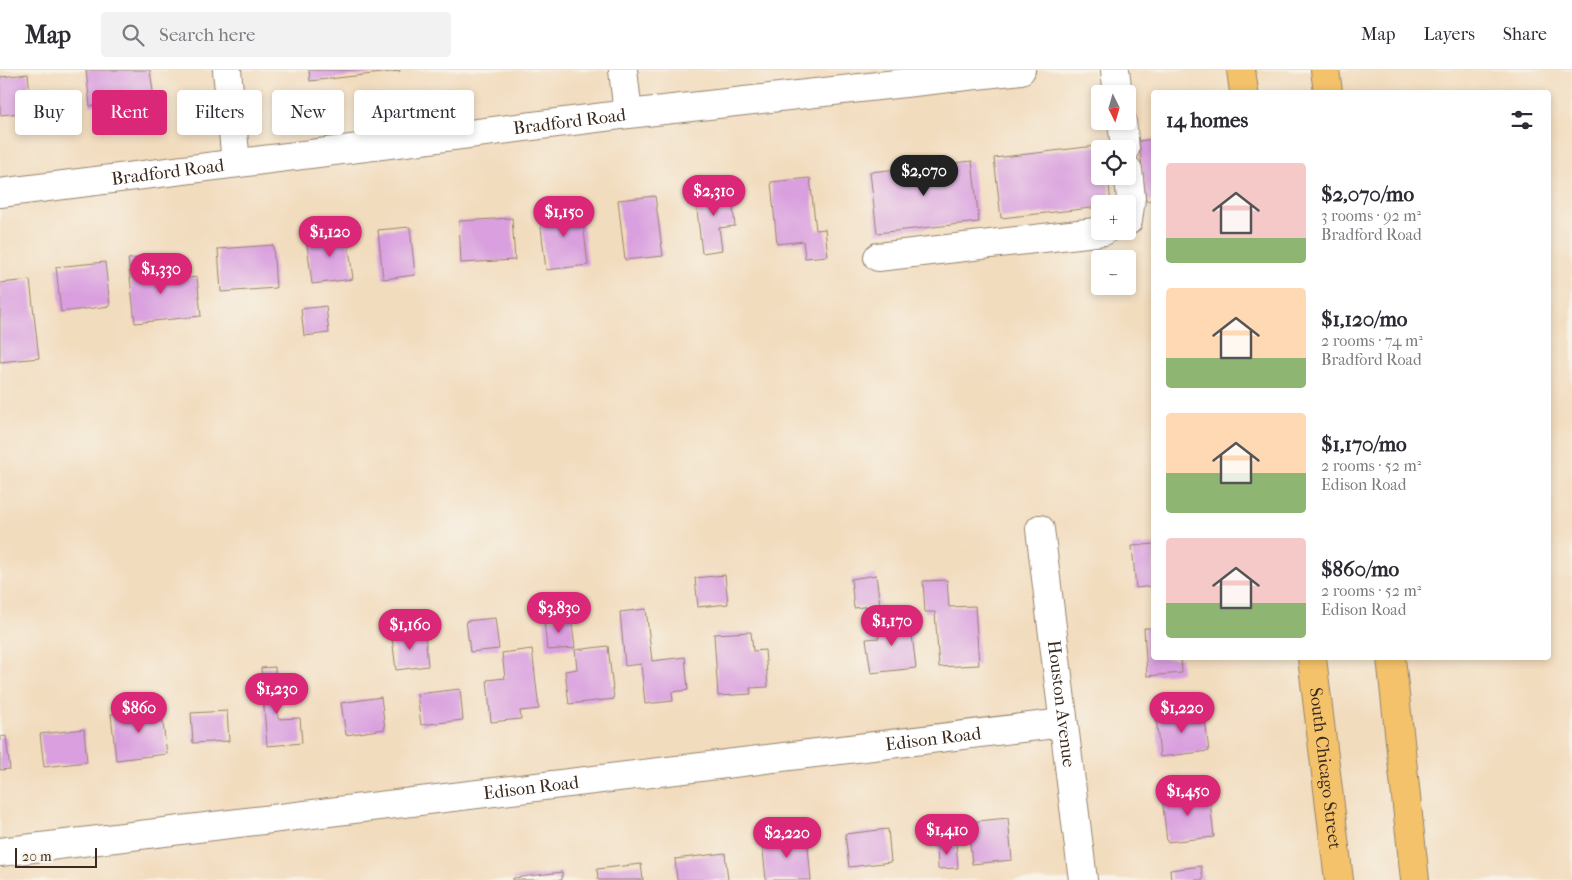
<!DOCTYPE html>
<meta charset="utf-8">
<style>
:root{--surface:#fff;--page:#f2f2f3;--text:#2b2b33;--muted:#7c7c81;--line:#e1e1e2;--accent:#db2777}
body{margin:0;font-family:"IM FELL French Canon",serif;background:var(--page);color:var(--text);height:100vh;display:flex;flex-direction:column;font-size:19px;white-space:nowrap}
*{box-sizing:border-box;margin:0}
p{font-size:16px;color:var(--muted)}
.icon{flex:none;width:28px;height:28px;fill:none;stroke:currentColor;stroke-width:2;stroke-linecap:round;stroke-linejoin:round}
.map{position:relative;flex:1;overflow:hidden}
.details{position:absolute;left:1151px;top:20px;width:400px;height:570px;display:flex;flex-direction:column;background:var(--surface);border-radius:5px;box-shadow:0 2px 8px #0003}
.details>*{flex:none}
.hud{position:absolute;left:15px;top:20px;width:475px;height:45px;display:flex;gap:10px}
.needle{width:32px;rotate:175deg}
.buttons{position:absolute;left:1091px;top:15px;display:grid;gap:10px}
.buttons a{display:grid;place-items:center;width:45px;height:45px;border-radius:5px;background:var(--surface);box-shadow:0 2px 8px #0003;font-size:25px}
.scale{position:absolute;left:15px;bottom:12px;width:82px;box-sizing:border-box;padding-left:5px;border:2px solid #3b2a1e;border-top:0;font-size:14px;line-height:18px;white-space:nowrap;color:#3b2a1e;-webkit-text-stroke:4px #f7f3e8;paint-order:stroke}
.price{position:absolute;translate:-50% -42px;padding:0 11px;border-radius:18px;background:var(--accent);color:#fff;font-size:16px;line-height:32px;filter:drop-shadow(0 1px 2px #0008)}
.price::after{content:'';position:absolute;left:50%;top:30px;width:15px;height:11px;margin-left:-8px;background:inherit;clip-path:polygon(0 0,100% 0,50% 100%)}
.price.selected{background:#222;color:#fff}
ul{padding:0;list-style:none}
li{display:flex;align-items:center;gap:15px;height:125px;padding:0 15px}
li span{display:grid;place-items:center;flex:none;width:140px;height:100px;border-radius:5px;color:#555}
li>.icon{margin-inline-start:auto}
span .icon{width:60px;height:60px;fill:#fffc;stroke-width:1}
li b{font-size:21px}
h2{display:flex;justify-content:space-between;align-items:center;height:60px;padding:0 15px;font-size:21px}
.pill{padding:0 18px;border-radius:5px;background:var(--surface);box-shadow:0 2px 8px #0003;font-size:18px;line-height:45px}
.pill.selected{background:var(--accent);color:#fff}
header{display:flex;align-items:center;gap:30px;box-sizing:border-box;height:70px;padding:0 25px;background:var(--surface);border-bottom:1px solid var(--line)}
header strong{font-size:24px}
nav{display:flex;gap:28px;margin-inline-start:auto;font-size:18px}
.search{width:350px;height:45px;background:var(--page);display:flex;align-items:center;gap:12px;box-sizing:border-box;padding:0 18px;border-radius:5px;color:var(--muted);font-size:19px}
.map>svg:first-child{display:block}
</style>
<header>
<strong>Map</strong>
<div class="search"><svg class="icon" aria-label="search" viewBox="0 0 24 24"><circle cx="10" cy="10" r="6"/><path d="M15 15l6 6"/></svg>Search here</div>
<nav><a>Map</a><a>Layers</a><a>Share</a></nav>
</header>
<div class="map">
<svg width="1572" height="810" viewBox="0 0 1572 810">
<rect width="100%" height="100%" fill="#f7f3e8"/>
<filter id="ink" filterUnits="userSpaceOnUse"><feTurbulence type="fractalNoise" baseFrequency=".02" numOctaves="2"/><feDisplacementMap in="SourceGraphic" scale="10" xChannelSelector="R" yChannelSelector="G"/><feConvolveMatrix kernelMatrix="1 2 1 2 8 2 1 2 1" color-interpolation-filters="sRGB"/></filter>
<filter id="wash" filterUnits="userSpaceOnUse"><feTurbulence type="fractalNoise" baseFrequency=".0096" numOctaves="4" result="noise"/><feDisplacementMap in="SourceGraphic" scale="20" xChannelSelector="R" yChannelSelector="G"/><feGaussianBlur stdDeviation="1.12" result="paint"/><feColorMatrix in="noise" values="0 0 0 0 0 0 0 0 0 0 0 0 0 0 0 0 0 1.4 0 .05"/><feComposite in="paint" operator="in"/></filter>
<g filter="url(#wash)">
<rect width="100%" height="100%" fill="#f2dcbe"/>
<g id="blocks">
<g fill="#d99fdf">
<path d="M86 0H150L154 28 90 36Z"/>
<path d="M309 0H400V1L310 11Z"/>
<path d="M28 4 32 42 0 45V7Z"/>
<path d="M1154 69V130L1146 131 1139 71Z"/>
<path d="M1104 75 1105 79H1100V106H1108L1111 134H1100V137L1001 148 994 88Z"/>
<path d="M972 91 979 152 877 163 870 102Z"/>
<path d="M810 108 816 160 825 159 828 186 805 188 803 171 777 174 771 112Z"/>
<path d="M731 119 735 156 719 158 722 180 702 183 695 123Z"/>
<path d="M655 126 663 186 625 190 618 130Z"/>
<path d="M581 135 588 195 546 200 539 140Z"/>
<path d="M512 148 515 190 461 193 459 151Z"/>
<path d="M410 157 415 205 383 209 378 160Z"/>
<path d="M347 162 353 209 312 214 306 167Z"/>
<path d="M273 175 276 218 221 222 218 179Z"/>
<path d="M151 187 154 212 197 207 201 246 135 253 128 189Z"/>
<path d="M105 192 110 236 61 242 56 197Z"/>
<path d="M30 210 39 288 0 292V213Z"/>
<path d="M326 236 329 263 304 266 301 239Z"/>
<path d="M1154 474V516L1136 518 1132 476Z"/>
<path d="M725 505 728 534 698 537 695 508Z"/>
<path d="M876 505 880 535 854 538 851 509Z"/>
<path d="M947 510 949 537 975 536 979 595 939 597 935 542H925L923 511Z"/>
<path d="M646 539 652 591 685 587 688 620 672 622 673 631 645 634 641 594 625 596 620 542Z"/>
<path d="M571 547 575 578 547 580 544 550Z"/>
<path d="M495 548 499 579 470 582 466 551Z"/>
<path d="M910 548 916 598 871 603 866 569 879 568 877 552Z"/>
<path d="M1144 558H1154V588H1181L1182 603 1147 606Z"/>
<path d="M751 562 753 581 765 580 768 617 750 618 751 624 718 626 714 564Z"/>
<path d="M425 563 428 596 396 600 392 567Z"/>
<path d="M608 576 614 629 569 634 565 601 577 599 575 580Z"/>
<path d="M532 579 539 639 520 641 521 649 491 652 487 610 505 608 502 583Z"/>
<path d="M275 597 278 649 300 648 302 673 267 676 261 598Z"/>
<path d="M460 619 463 650 421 655 417 624Z"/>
<path d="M381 627 385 659 346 665 341 633Z"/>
<path d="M161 638 167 684 116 690 111 644Z"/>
<path d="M227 641 229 671 193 673 191 643Z"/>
<path d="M1204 642 1209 681 1160 687 1156 647Z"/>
<path d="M84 659 87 692 44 697 40 664Z"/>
<path d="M6 666 10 699 0 700V667Z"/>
<path d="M1209 722 1214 767 1167 772 1162 727Z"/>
<path d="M1008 748 1012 790 972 794 968 752Z"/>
<path d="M888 759 891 792 849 797 845 764Z"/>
<path d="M807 766 811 810H766L762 771Z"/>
<path d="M956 772 958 798 938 799 937 773Z"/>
<path d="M725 783 728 810H677L675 789Z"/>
<path d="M641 794 643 810H598L597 799Z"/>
<path d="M1201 796 1203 810H1171L1170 800Z"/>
<path d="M562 802V810H513V808Z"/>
</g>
</g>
</g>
<g filter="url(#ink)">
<use href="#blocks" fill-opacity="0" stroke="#96836e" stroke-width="1"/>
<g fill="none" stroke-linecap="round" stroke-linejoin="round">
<defs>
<g id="minor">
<path d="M227 0 236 93"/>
<path d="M623 0 628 44"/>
<path d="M1115 0 1118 24"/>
<path d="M1122 51 1125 79"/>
<path d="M1128 100 1131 128 1128 151"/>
<path id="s1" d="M0 123 628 44 1021 0"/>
<path d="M878 187 1104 161"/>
<path id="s2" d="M1040 459 1083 810"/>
<path id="s3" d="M0 782 1063 653"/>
</g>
<g id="major">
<path d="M1241 0 1244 22"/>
<path d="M1325 0 1328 22"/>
<path id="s4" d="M1312 588 1339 810"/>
<path d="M1391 588 1415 810"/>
</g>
</defs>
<use href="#minor" stroke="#96836e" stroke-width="30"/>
<use href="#major" stroke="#96836e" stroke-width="30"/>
<use href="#minor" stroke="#fff" stroke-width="28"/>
<use href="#major" stroke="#f3c26a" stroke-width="28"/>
</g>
</g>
<g text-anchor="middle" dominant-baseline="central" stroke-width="4.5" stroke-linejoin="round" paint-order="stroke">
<g font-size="18" fill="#3b2a1e" stroke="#f7f3e8">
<text stroke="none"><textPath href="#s1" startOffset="574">Bradford Road</textPath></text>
<text stroke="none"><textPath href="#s1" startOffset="169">Bradford Road</textPath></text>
<text stroke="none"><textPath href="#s2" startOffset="176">Houston Avenue</textPath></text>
<text stroke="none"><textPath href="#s3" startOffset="940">Edison Road</textPath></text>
<text stroke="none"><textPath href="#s4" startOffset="111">South Chicago Street</textPath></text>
<text stroke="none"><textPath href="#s3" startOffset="535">Edison Road</textPath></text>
</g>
</g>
</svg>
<div class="buttons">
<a><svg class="needle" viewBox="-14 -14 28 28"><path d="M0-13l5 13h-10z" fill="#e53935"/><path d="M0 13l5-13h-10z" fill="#7c7c81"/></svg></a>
<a><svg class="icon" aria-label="locate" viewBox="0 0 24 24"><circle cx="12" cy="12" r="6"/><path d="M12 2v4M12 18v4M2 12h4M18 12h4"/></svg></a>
<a>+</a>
<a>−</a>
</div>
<div class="scale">20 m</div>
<b class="price selected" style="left:924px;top:127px">$2,070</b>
<b class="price" style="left:714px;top:147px">$2,310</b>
<b class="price" style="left:564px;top:168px">$1,150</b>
<b class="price" style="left:330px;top:188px">$1,120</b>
<b class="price" style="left:161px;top:225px">$1,330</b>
<b class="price" style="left:559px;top:564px">$3,830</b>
<b class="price" style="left:892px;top:577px">$1,170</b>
<b class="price" style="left:410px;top:581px">$1,160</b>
<b class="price" style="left:277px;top:645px">$1,230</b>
<b class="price" style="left:139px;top:664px">$860</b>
<b class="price" style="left:1182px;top:664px">$1,220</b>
<b class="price" style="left:1188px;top:747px">$1,450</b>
<b class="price" style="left:947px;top:786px">$1,410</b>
<b class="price" style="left:787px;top:789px">$2,220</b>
<div class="hud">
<a class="pill">Buy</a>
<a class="pill selected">Rent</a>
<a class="pill">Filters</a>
<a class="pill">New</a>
<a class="pill">Apartment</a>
</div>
<section class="details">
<h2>14 homes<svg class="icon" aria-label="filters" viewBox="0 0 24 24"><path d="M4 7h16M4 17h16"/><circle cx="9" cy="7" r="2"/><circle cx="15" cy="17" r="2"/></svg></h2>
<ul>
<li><span style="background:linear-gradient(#f6c9c9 75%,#8fb573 0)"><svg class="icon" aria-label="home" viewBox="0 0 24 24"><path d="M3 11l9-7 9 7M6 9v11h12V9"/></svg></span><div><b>$2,070/mo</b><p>3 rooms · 92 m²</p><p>Bradford Road</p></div></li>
<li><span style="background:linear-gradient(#ffd9b3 70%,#8fb573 0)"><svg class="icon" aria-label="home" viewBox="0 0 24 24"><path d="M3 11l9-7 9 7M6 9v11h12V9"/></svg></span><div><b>$1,120/mo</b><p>2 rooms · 74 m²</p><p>Bradford Road</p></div></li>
<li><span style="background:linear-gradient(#ffd9b3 60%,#8fb573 0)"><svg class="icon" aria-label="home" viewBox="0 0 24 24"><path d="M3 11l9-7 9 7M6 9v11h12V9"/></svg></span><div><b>$1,170/mo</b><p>2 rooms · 52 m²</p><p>Edison Road</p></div></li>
<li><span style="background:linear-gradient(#f6c9c9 65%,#8fb573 0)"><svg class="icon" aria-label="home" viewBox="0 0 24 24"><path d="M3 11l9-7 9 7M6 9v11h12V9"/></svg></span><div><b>$860/mo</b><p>2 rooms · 52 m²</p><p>Edison Road</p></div></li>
</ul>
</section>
</div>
